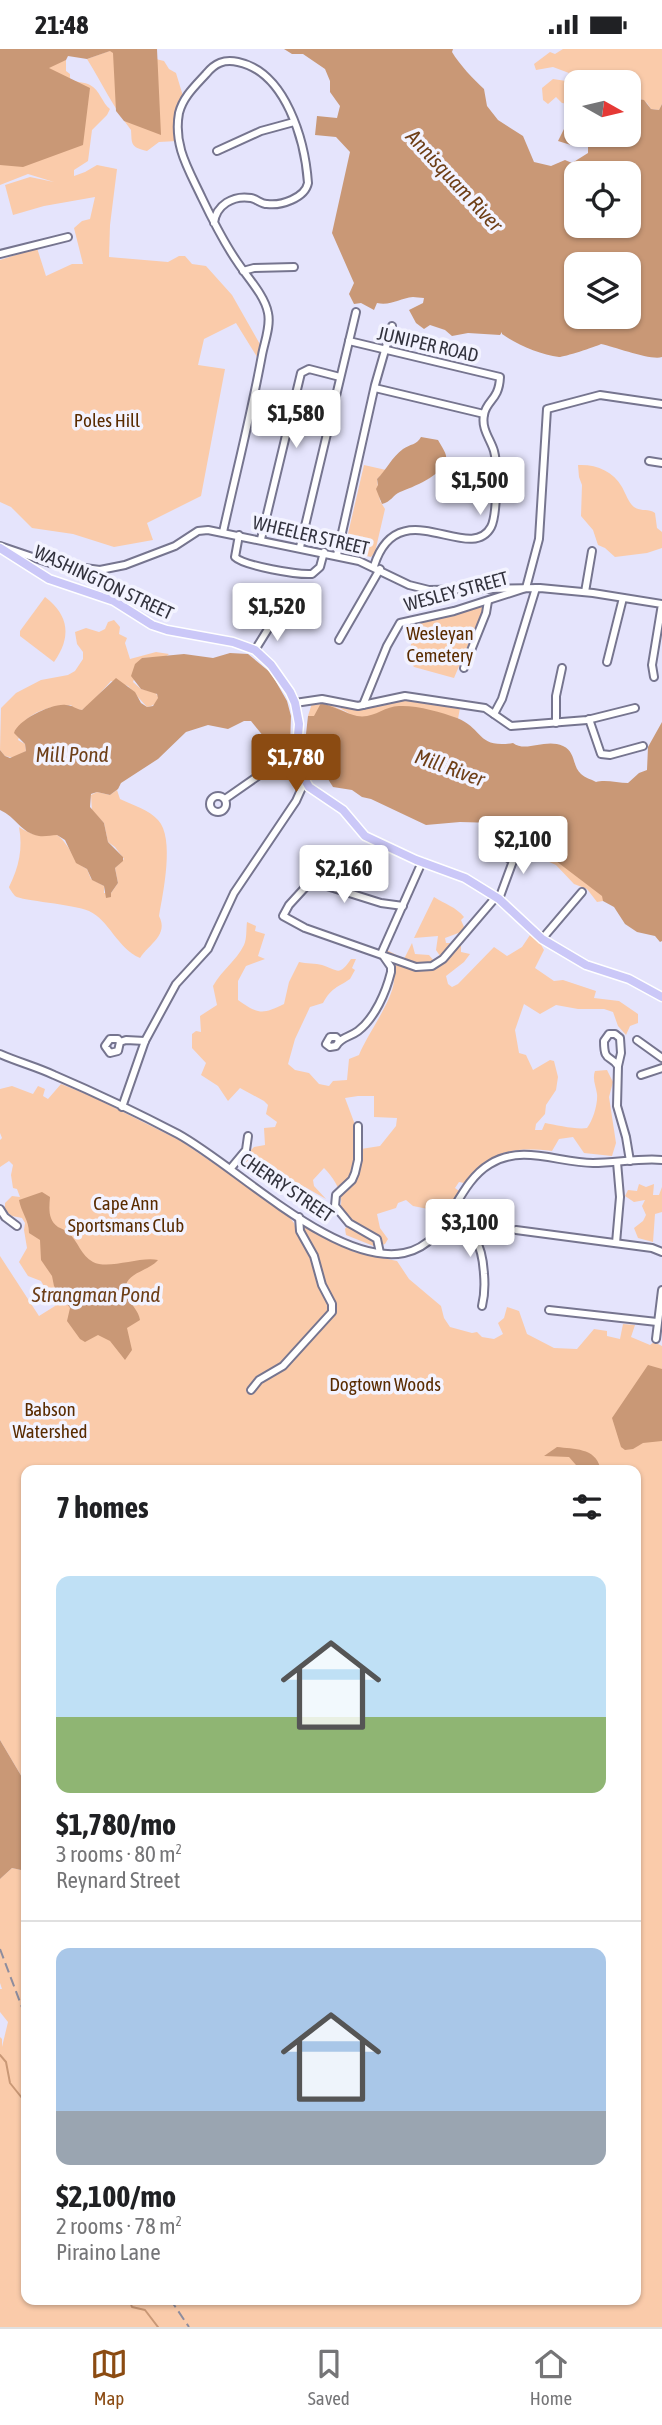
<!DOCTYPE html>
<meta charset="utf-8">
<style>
:root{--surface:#fff;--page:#f6f6f6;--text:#202124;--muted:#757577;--line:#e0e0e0;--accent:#8b4b12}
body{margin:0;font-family:"Asap Condensed",sans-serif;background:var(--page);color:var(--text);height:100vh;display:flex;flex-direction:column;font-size:26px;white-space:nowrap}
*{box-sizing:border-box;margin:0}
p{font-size:23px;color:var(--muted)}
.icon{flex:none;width:38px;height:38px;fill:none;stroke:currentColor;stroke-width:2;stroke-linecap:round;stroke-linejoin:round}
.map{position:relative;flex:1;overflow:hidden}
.panel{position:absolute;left:21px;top:1416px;width:620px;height:840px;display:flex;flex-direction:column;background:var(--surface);border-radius:14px;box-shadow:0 2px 5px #0004}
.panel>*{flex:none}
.needle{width:46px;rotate:98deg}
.controls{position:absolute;left:564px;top:21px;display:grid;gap:14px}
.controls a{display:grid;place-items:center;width:77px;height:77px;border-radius:14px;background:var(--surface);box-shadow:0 2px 5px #0004;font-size:35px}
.price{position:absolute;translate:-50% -60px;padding:0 16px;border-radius:7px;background:#fff;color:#222;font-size:23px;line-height:46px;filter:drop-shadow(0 2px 4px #0008)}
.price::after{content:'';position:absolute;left:50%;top:42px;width:21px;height:16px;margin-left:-10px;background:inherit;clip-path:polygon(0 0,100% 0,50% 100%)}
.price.selected{background:var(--accent);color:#fff}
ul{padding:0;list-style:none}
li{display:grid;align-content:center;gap:14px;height:371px;padding:0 35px}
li+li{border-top:2px solid var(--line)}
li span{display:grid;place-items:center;height:217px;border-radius:14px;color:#555}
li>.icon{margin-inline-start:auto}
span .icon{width:126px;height:126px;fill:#fffc;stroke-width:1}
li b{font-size:30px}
h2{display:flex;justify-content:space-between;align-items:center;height:84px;padding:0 35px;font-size:30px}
.status{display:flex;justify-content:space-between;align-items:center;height:49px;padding:0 35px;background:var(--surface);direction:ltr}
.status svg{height:19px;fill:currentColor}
.tab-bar{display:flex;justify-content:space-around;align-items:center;height:98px;border-top:2px solid var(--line);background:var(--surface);font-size:19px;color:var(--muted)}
.tab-bar a{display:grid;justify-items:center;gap:4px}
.tab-bar .selected{color:var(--accent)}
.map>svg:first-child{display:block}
</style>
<div class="status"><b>21:48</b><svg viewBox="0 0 49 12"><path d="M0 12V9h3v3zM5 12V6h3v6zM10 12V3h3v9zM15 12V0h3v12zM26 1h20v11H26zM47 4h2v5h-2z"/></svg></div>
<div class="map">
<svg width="662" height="2278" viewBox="0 0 662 2278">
<rect width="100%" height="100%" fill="#e5e4fc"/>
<g fill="#facbaa" fill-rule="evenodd">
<path d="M115 0 164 12 169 20 176 24 183 47 177 92 159 93 147 102C130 98 132 95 131 81 113 58 102 34 87 10Z"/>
<path d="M563 0H662V55L659 61 651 60 647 54 638 48 633 28 623 29 620 33H576V56L562 54 556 48 548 55 543 51 542 39 553 30 566 32 569 24 553 18 536 21 534 15 550 3 555 5Z"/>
<path d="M66 11V22L70 25V31C76 33 85 33 90 36 100 41 102 54 110 60L107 66 92 81 88 112 74 121V127L85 123 97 116 117 120 110 176 109 208 168 213 179 207H185L192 215 206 217 232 246 261 297 259 311 236 274 204 290 198 316 225 320 201 447 147 474 153 491 114 498 73 485 32 479 11 458 0 453V211L37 199 46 227 72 215H83L74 179 82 172 90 170 95 148 44 157 13 166 5 136 30 128 54 133 28 125 0 136V23Z"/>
<path d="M364 416 386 421 377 430 380 452 385 460 375 503 371 508 344 502Z"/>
<path d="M578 416C596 415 613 422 622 438 626 445 628 453 634 458 641 463 648 459 655 464L657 479 662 483V499L647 504 615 508 605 499 598 496 593 481 581 467 582 436 579 428Z"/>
<path d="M45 548C70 567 71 589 54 613L20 587V582Z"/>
<path d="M485 556 454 629 414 618C405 607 414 585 417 571L447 567Z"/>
<path d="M114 571 120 578 119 585 127 589 125 594 130 610 156 603 169 605 165 608 142 609 133 633 141 640 155 643 159 649C156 655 153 657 147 658L128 637 111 632 93 652 82 661 74 660 71 656C56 656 39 660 27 670 22 674 21 685 18 691L25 695 26 702 14 709 5 707 0 701 1 659 16 644 41 631 68 626 75 622 83 610V603L77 595 75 583 86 579 99 583 105 580 108 573Z"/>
<path d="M402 650 460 659 458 670 480 692 502 698H531L490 704 476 693 463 690 459 678C450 672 439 672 429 674L417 668 395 673 358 676 333 668 310 669 308 667 312 654 331 656 352 666 338 658 363 661Z"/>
<path d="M117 741 120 750C133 756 149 761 158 771 175 789 163 844 159 867 169 886 149 895 140 909 117 899 109 871 89 862 73 855 22 852 15 847 14 846 9 839 9 838 19 818 23 800 19 778 35 788 39 786 57 786 70 795 73 813 87 820L91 830 104 837V844H111L118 834 115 819 124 810 115 798 108 793 104 774 92 762 91 746 97 743 110 746Z"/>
<path d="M525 775 538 802 558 807 603 846V852L597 853 587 840 574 835 556 816 538 808 518 789 513 790 508 786 504 777Z"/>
<path d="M434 848C445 855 456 858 464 868L461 871 464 878 461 883 445 889 446 894H461V903L470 905 464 913 446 927 448 935 452 938 458 935 494 898 507 907 522 898 530 886 540 894 544 901 535 919 554 932 563 931 596 942 594 949 619 952 638 965V974L630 977 626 986 618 977 613 963 604 960H578L556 956 540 965 524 955 515 981 519 1004 526 1006 533 1021 550 1011 554 1012 558 1028 556 1041 546 1056 545 1065 536 1075 535 1081H542L545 1074C556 1076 577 1081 587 1079 593 1071 598 1055 597 1045 596 1037 592 1030 595 1022L607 1021 613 1033 609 1048 616 1094 612 1107 584 1104 573 1088 559 1090 552 1102C513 1098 489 1101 464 1134L459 1133 455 1139 459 1142 451 1155 434 1152 428 1160 413 1157 406 1151 398 1154 396 1159 377 1165 380 1179 388 1190 385 1195 376 1198 346 1186 345 1180 350 1172 340 1160C345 1146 334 1129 324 1119L313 1131 314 1137 326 1150 305 1138 302 1140 285 1128 276 1135 273 1134 279 1125 267 1115 254 1125 259 1112 253 1110 247 1116 241 1112 254 1098 265 1096 264 1079 275 1078 277 1073 266 1065 268 1056 264 1052 240 1039 228 1052 218 1037 201 1026 206 1014 192 999V985L196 982 201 983 200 967 217 956 213 937C222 921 236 912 244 896 247 890 246 880 247 873L256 877 255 882 265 885 258 907 265 910 246 917 238 932V951C258 965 262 966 284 955L289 933 299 913C306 915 316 914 322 916 338 921 339 928 351 910H356L352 919 355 921 350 930C337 939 332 938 323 954L310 958 295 990 288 1015 295 1021 309 1024 319 1035 329 1037 333 1032 347 1031 349 1010 359 1006C368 984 392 953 394 932 396 915 387 913 387 901L404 910 412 894 415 905 429 906 434 912 440 907 436 901 438 887 414 889ZM358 1047H374V1068L397 1069 396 1077 380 1097 361 1100 354 1087V1073L345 1049Z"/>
<path d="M61 1035 91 1047 181 1092 285 1163 294 1174 298 1187 310 1204 319 1239 327 1250 332 1266 324 1236 303 1182 304 1178 354 1203 397 1212 409 1230 441 1257 444 1269 450 1278 472 1284 477 1283 482 1288 494 1290 503 1285 498 1274 504 1269 507 1258 519 1262 527 1285 554 1299 577 1300 594 1280 607 1282V1287L620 1290 623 1275 635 1276 631 1288 650 1296 654 1293 662 1297V2278H0V1988L2 1990V1998L8 1973 0 1963V1940H2L0 1934V1830L12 1819 21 1821 26 1827V2250H635V1421H26V1735L0 1691V1207L39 1267 55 1257 41 1232 28 1227 19 1213 27 1199 24 1181 25 1174 22 1169 12 1167 5 1162V1154L12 1147 20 1148 17 1140 13 1139 11 1126 13 1116 9 1112 0 1118V1091L2 1089 0 1084V1040L12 1037 33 1045 38 1037 45 1040 43 1047 48 1050Z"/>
<path d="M639 1135 646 1138 654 1135 653 1146H659L662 1138V1163L655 1165 653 1193 638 1189 634 1179 643 1172 646 1166 642 1157 645 1151 634 1153 625 1147 628 1141 637 1142Z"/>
</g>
<g fill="#c99876" fill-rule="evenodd">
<path d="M0 0H157L161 86 124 72 116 62 113 4 110 2 87 10 68 7 66 11 49 19 90 39 83 96 23 118 0 116Z"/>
<path d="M284 0H453L452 3C459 15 474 31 484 40L487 57 498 71 523 87 534 113 551 117 565 111 572 114 588 104V98L579 94 574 97 558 92 576 56V86H628V48L644 51 651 60 659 61 662 55V308C652 312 615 298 601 295 595 298 564 308 559 308 541 306 516 295 502 285V283L500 286 468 284 452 287 445 281 430 276 424 280 416 274 409 261 423 254 424 249C420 249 416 248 413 248 400 249 391 257 377 254L374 261 361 254 354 255 349 245 354 234 332 184 350 103 336 88 315 86 317 67 337 69 340 57 330 43V32L325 20 303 5H292ZM576 124H628V177H576ZM576 215H628V268H576Z"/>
<path d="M421 388 438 391C441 397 448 405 446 412 441 427 413 438 400 443 393 446 391 453 382 455L376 440 378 436 377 430C387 420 392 408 403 400 410 395 417 396 421 388Z"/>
<path d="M230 604 248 605 271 624 287 652 291 667 290 698 287 700 273 699 251 672H244L228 680 208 676 186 683 158 710 121 734 118 740 110 746 97 743 91 745 90 758 104 774 108 793 123 808V812L115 819 118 834 111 844V848L106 849 104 837 92 831 87 820 76 814 65 791 57 786C51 786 45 788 39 787 21 784 16 768 0 761V701L5 707 10 709 26 702 25 695 14 684C18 671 52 654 66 656 73 656 75 660 82 661L116 629 135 643 141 654 147 658 153 657 158 649 157 645 141 640 131 627 135 615 142 609 184 605 213 609Z"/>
<path d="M321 654C333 657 345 664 357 667 374 670 384 657 399 657 416 656 441 663 457 669 483 679 477 700 513 694 526 704 545 689 563 697 576 703 572 717 581 725 585 729 591 730 596 733 605 730 618 734 628 734L639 724 647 721 648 698 662 673V892L660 893 655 887 637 883 625 875 614 858 603 852 602 847 556 812 557 808C541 804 523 795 525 777L520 787 516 789 513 788 509 778H499L495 774 460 773 426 776 371 750 362 748 352 741 333 738 328 730 331 725 329 722 334 714 327 702 304 703 308 667H314Z"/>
<path d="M42 1143 50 1148C49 1160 48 1171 58 1178 60 1179 67 1182 68 1183 78 1192 81 1207 93 1213 109 1221 140 1207 158 1211 149 1223 119 1224 127 1246 130 1255 139 1262 140 1271L127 1279 132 1301 125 1311 110 1292 98 1286 85 1293 80 1290 67 1272 70 1259 54 1237 52 1227 41 1211 40 1191 29 1184C29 1171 21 1163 19 1151Z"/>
<path d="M648 1316 662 1320V1392L643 1394 633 1400 625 1401 621 1398 612 1369Z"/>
<path d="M557 1398C574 1400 595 1399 600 1418L598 1421H571L576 1416 569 1408 544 1407Z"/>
<path d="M0 1691 26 1735V1827L21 1821 12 1819 0 1830Z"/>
</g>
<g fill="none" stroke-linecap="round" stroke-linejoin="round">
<g stroke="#c99876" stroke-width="2">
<path d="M0 2006 6 2013 10 2034 26 2054"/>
<path d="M129 2250 132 2258 145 2261 158 2278"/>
</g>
<defs>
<g id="minor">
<path d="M217 102 261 82 294 73"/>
<path d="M214 174C216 156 233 146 251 149 257 150 261 155 267 155 281 157 305 149 308 134 305 92 286 23 238 13 224 10 215 14 206 25 195 37 183 48 179 64 173 97 189 121 202 149 213 172 224 194 238 214 248 229 265 247 268 264 271 277 264 294 262 306 251 366 236 424 223 483"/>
<path d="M0 205 68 188"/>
<path d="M243 222 254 219 294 218"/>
<path d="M349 292 500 328C499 352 486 351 484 366 481 380 491 391 494 402 498 416 497 467 491 478 470 517 398 440 374 517"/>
<path d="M375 339 484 365"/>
<path d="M649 412 662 414"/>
<path d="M239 486 235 508C244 517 298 526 312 525L320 518 324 503"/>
<path d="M261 490 301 324 309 320 340 328"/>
<path d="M0 497 53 515 100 521 125 516 175 497 198 482 208 481 359 512 409 536 429 541 540 539 593 544 662 555 652 616 654 628"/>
<path d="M300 498 356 263"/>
<path d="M337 506 375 336 392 277"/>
<path d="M585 543 592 502"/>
<path d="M339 591 380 520"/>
<path d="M255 601 273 572"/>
<path d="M607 613 623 549"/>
<path d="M464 619 486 564 488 552"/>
<path d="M295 654 322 650 358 657 405 647 485 659 511 677 587 671 635 659"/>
<path d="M363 656 387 597 400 574 454 562 526 539 539 490 547 360 600 346 662 355"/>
<path d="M494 665 502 650 536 539"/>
<path d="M589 670 601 705 610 706 643 697"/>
<path d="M556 674V647L562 619"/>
<circle cx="218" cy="755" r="8"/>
<path d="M225 750 268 720 297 716"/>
<path d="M499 850 513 812 502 805 507 791"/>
<path d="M403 857 381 854 311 832 289 856 283 867 305 879 416 918 432 917 443 910 496 848"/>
<path d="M542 890 582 843"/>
<path d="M381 905 422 813"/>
<path d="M339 991 336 988H330L326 995 330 998 336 997C341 988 350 988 358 982 375 969 386 943 391 923V918L384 908"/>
<path d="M637 991 662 1009"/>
<path d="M120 993 118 1002 110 1004 105 997 110 990H118L120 993 126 991 145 992"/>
<path d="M0 1005C18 1013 37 1018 54 1026 96 1044 138 1064 178 1085 238 1118 335 1217 404 1204 450 1195 453 1137 490 1115 522 1095 559 1114 593 1114 616 1114 639 1109 662 1111"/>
<path d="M618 1017 621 1004 620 989 615 985H609L604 992C604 1014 610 1005 618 1017L617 1057 626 1088 630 1112"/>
<path d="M641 1026 662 1019"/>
<path d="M122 1058 145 992 176 935 208 900 234 844 296 752 305 732"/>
<path d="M358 1077V1111L355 1124 352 1131 336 1146 335 1157 349 1174 377 1190 380 1204"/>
<path d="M231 1119 246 1101 248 1087"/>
<path d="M0 1160 5 1168 17 1177"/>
<path d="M448 1169C475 1185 482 1192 484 1225 485 1237 485 1245 482 1257"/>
<path d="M516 1181 652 1199 662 1203"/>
<path d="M616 1194 620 1148 617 1113"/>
<path d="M549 1261 657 1273"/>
<path d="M656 1290 662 1241"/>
<path d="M251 1341 259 1331 283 1317 332 1263V1255L322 1236 314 1207 300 1182 299 1168"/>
</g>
<path id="major" d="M0 499 49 530 114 552 152 576 167 581 233 593 255 601 271 616 290 643 295 654 299 675 296 709 301 724 309 738 343 761 365 787 416 811 465 829 499 850 542 890 586 916 629 930 662 948"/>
</defs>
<use href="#minor" stroke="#76758f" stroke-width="10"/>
<use href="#major" stroke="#fff" stroke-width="11"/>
<use href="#minor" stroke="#fff" stroke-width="6"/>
<use href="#major" stroke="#cbc8f8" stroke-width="8"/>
<g stroke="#8d8d9e" stroke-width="2" stroke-dasharray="10 5" stroke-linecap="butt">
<path d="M0 1900 26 1969"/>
<path d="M170 2250 189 2278"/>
</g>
</g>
<g text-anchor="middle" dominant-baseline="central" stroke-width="7" stroke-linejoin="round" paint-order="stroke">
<g font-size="19" fill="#33333e" stroke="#f3f3ff">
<text transform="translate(428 295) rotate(13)">JUNIPER ROAD</text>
<text transform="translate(311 486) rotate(13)">WHEELER STREET</text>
<text transform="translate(104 533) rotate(25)">WASHINGTON STREET</text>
<text transform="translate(456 542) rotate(-15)">WESLEY STREET</text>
<text transform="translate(287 1138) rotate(34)">CHERRY STREET</text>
</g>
<g font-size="19" fill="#592b00" stroke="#f3f3ff">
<text x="107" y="371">Poles Hill</text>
<text x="440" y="584">Wesleyan<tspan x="440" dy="22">Cemetery</tspan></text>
<text x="126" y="1154">Cape Ann<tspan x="126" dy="22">Sportsmans Club</tspan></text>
<text x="385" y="1335">Dogtown Woods</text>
<text x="50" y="1360">Babson<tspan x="50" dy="22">Watershed</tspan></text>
</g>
<g font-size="21" font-style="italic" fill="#6e3f18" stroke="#f3f3ff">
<text transform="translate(455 131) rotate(47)">Annisquam River</text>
<text x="72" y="705">Mill Pond</text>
<text transform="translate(450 718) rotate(20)">Mill River</text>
<text x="96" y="1245">Strangman Pond</text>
</g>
</g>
</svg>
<div class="controls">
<a><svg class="needle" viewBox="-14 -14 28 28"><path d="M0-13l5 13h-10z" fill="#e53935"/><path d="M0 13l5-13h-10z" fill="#757577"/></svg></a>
<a><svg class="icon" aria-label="locate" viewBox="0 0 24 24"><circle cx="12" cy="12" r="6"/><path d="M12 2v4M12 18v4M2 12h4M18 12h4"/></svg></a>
<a><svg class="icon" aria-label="layers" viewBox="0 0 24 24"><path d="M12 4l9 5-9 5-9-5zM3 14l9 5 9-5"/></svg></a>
</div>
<b class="price" style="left:296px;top:401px">$1,580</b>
<b class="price" style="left:480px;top:468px">$1,500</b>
<b class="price" style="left:277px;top:594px">$1,520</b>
<b class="price selected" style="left:296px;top:745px">$1,780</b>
<b class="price" style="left:523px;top:827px">$2,100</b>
<b class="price" style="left:344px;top:856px">$2,160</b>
<b class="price" style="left:470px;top:1210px">$3,100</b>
<section class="panel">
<h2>7 homes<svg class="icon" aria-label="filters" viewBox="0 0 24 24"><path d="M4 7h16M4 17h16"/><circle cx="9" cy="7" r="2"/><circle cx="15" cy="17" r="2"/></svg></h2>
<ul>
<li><span style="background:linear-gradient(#bfe0f5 65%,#8fb573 0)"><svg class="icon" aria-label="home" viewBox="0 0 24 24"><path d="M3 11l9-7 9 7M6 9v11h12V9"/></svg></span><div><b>$1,780/mo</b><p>3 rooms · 80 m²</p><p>Reynard Street</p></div></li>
<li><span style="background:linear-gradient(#a9c7e8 75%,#9aa5b1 0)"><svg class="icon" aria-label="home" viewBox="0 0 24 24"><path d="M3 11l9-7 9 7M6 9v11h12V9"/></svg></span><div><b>$2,100/mo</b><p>2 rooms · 78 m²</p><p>Piraino Lane</p></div></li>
</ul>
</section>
</div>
<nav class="tab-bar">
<a class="selected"><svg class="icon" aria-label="map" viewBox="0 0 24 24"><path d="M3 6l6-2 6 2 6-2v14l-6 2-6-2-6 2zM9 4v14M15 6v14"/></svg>Map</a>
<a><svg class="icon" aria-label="saved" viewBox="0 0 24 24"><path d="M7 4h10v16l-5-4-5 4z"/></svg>Saved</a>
<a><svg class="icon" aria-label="home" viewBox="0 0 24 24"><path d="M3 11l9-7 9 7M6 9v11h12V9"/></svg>Home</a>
</nav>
